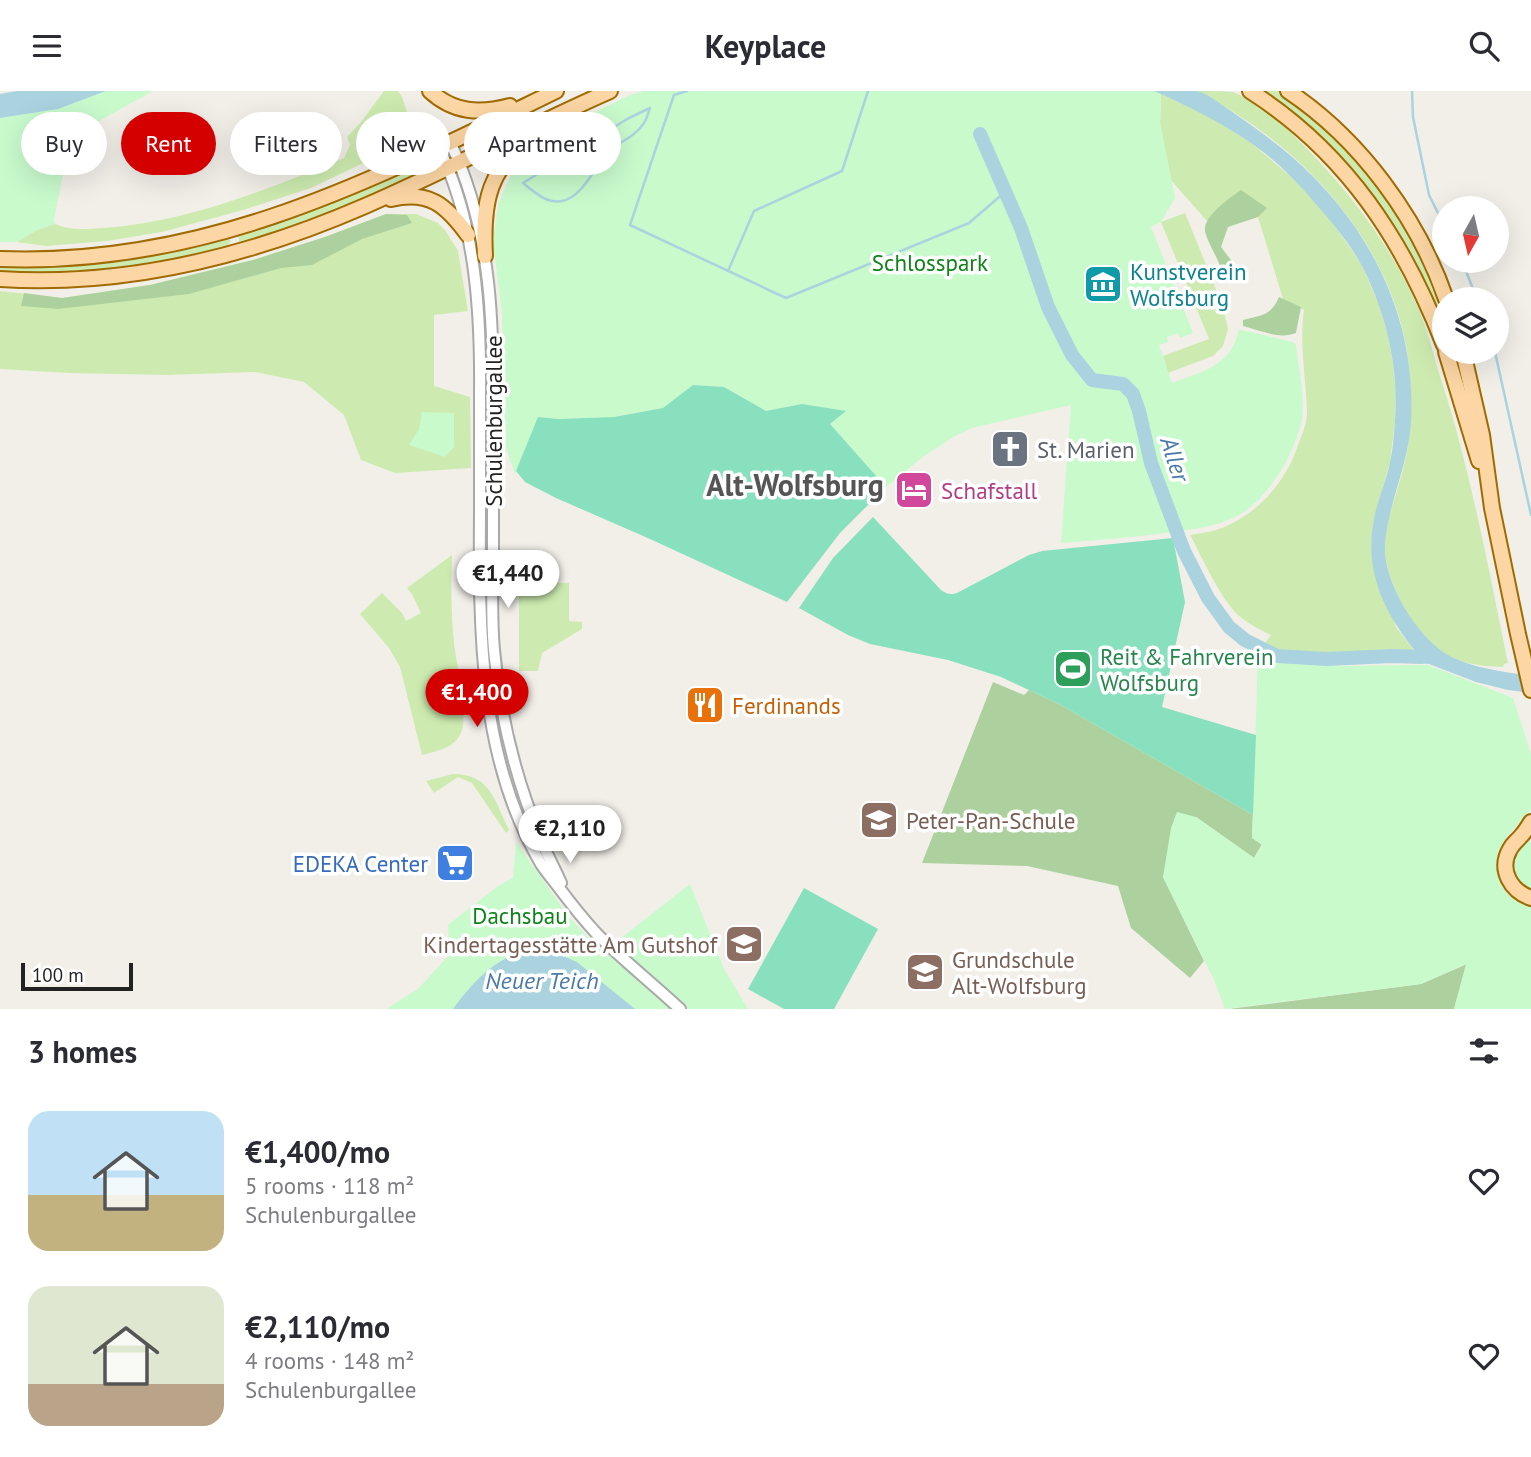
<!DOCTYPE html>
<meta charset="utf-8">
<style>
:root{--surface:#fff;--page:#f2f2f3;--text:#2b2b33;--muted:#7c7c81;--accent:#d40000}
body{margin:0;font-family:"PT Sans",sans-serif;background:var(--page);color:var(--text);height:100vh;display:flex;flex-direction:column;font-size:26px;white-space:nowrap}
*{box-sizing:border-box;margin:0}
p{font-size:23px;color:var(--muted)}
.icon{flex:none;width:38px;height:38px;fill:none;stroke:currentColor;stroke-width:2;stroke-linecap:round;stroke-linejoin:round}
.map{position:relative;height:918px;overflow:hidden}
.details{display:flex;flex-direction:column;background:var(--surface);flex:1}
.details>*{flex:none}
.hud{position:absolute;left:21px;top:21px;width:700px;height:63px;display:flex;gap:14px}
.needle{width:46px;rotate:188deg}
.tools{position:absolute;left:1432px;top:105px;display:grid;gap:14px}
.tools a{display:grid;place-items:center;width:77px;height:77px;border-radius:50%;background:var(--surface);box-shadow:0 7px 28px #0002;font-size:35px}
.scale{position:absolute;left:21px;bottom:18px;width:112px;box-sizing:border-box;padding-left:7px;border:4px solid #222;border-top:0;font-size:19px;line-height:24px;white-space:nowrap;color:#222;-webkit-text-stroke:5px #fff;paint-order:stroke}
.price{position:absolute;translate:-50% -60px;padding:0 16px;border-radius:24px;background:#fff;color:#222;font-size:23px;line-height:46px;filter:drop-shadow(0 2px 4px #0008)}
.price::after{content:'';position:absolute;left:50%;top:42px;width:21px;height:16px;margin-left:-10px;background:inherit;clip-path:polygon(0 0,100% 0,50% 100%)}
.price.on{background:var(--accent);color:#fff}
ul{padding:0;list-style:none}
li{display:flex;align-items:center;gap:21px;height:175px;padding:0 28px}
li span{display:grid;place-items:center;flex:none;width:196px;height:140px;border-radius:21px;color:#555}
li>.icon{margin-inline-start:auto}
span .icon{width:84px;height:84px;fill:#fffc;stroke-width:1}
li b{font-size:30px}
h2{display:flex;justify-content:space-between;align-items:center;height:84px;padding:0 28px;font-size:30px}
.tag{padding:0 24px;border-radius:32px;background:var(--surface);box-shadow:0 7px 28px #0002;font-size:24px;line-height:63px}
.tag.on{background:var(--accent);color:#fff}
header{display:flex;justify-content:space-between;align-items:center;height:91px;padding:0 28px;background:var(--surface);font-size:32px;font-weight:800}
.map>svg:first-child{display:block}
</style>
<header><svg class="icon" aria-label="menu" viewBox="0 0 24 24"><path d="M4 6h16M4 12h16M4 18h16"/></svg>Keyplace<svg class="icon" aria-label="search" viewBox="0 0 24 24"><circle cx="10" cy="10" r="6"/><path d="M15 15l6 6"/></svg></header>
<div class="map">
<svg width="1531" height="918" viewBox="0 0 1531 918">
<rect width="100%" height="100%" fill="#f2efe9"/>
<g fill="#cdebb0">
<path d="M384 0H398L402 6 416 47 311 97 243 119 162 141 107 150 46 155 17 151 37 139 55 133C71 140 86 138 103 137 185 132 269 98 344 67L350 54 347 46 361 31Z"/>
<path d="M1196 0C1207 0 1223 0 1233 1 1264 13 1290 41 1312 63 1356 109 1395 162 1420 221 1428 241 1433 262 1439 282 1470 376 1488 475 1508 572L1504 573 1503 576C1480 575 1457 573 1438 558 1412 539 1385 489 1385 457 1385 429 1398 401 1404 374 1412 342 1412 307 1409 274 1395 153 1302 53 1196 0Z"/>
<path d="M1260 0C1266 0 1275 0 1281 0 1290 4 1299 14 1307 20 1359 64 1402 121 1430 183 1437 198 1444 213 1444 229L1441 221 1425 195 1403 154Z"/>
<path d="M1161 3 1208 25 1250 51 1295 89 1328 126 1361 172 1379 214 1388 244 1393 272 1396 304 1395 330 1390 371 1373 432 1371 455 1396 536 1415 561C1383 567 1349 565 1317 563 1299 562 1281 563 1264 557L1262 556 1271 544C1260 539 1247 532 1238 524 1220 507 1202 466 1190 444 1200 442 1212 441 1222 437 1257 423 1284 393 1297 357 1301 345 1307 334 1307 321 1306 286 1299 253 1304 219L1283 208 1258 126 1267 117 1216 120 1207 130 1162 79 1159 69Z"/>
<path d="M424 69 428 78 315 130 237 155 239 153V147L235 143Z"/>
<path d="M1185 122 1222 213 1228 238 1223 255 1213 265 1168 282 1163 265 1209 248 1161 131Z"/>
<path d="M386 123H416L438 132 445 139 458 160 468 220 434 224V295L470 306 471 377 395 382 361 369 344 324 304 291 255 281 167 284 69 282 0 278V200L62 207 150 194 253 169 325 146Z"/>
<path d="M227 146 231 150 228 154 205 161 188 168 101 182 0 183V173Z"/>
<path d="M452 464C451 493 451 523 454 552 456 572 470 629 460 644 452 658 436 660 422 664L400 576 389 557 360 523 382 502 402 522 406 530 421 522 412 503 407 497Z"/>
<path d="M519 491 569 492V530L582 531V538L542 562 538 580H519Z"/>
<path d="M453 683C491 683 495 711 509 739L506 742 472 692 458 686 434 702 426 690Z"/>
</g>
<g fill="#add19e">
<path d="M1241 99 1267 117 1258 126 1228 136 1221 156 1234 173 1221 177C1218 168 1206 148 1205 140 1203 125 1230 107 1241 99Z"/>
<path d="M386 123 407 124 412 132 362 148 312 174 281 177 189 203 58 218 21 215 24 202 62 207 150 194 253 169 325 146Z"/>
<path d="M1279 206 1301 216 1296 242C1279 249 1260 239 1243 235V229C1261 224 1271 225 1279 206Z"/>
<path d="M993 591 1024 604 1029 599 1059 613 1253 724 1252 747 1262 753 1254 767 1196 726 1163 786 1204 870 1190 887 1131 837 1118 795 1027 775 922 772Z"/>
<path d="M1467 873 1454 918H1229L1421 893Z"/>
</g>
<g fill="#c8facc">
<path d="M106 0H153L81 40 71 43 54 128 55 133 37 139 17 151H0V27L58 18Z"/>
<path d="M643 0H1161L1160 31 1175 107 1161 131 1151 136 1193 242 1180 247 1178 242 1167 246 1168 251 1159 254 1172 292C1203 280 1230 276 1239 239L1252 241 1293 251 1296 254C1299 278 1305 304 1302 328 1299 344 1292 359 1285 373 1273 393 1259 412 1239 424 1219 435 1195 438 1173 441 1136 446 1098 449 1061 452L1071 314 972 337 955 345 924 365 886 396 830 333 845 321 802 313 766 320 724 296 693 294 663 317 614 326 559 328 539 326 515 383 506 357 502 222 493 152 498 114 510 86 524 64 555 40 628 5Z"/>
<path d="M422 321 454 322V356L445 366 409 354 419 338Z"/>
<path d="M1258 564 1282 570 1326 575 1428 574 1513 607 1531 663V718C1521 731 1506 743 1500 759 1493 775 1499 799 1515 809 1519 811 1526 813 1531 814V918H1454L1466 873 1421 893 1225 918 1214 889 1163 786 1171 737 1177 721 1196 726 1254 767 1262 754 1252 747Z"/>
<path d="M1531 749V800C1528 798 1524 797 1521 794 1505 780 1514 757 1531 749Z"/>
<path d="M516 751 569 826 603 862 624 879 603 861 690 793 724 878 748 918H635L610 899 503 868C484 883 467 898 453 918H386L418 898 449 864 448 834 498 795 513 787Z"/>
</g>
<g fill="#88e0be">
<path d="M693 294 724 296 766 320 802 313 846 320 830 333 886 396 840 442 787 511 650 448 556 407 525 391 516 380 538 326 559 328 614 326 663 317Z"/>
<path d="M873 426 941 499C947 503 950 504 957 502L1029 464 1042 460 1173 447 1185 511 1162 616 1256 644 1253 724 1059 613 1001 586 948 569 870 553 848 544 799 517 833 467Z"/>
<path d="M804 797 878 838 834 918H784L748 898Z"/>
</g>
<g fill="#aad3df">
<path d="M17 0H106L58 18 0 27V3Z"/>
<path d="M1154 0C1167 0 1183 0 1196 0 1207 2 1219 12 1228 18 1250 33 1271 48 1291 65 1369 132 1417 227 1411 330 1409 373 1388 412 1385 454 1383 492 1420 552 1454 567 1477 578 1506 581 1531 585V602L1508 599 1476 591 1429 573 1404 570V562L1415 560C1385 522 1365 483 1373 433 1376 412 1386 392 1390 371 1393 358 1394 343 1395 329 1399 276 1386 222 1362 175 1351 154 1330 129 1314 111 1295 88 1272 66 1248 50 1218 30 1186 14 1154 0Z"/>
<path d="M547 858 577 871 635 918H453C470 894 495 867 525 860 532 858 540 858 547 858Z"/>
</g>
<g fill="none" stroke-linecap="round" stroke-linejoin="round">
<g stroke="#aad3df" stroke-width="2.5">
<path d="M687 0 674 4 630 134 786 207 969 132 1005 101"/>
<path d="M1412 0 1413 26 1429 104 1444 134"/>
<path d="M650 17C648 22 647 28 644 32 636 45 621 50 610 59 596 72 584 106 562 110 547 113 534 101 523 92L629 27Z"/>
<path d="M1462 170 1477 208"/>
<path d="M728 180 754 120 842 80 868 0"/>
<path d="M1495 261 1531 424"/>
</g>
<path stroke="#aad3df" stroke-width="14" d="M980 43 1021 137 1048 216 1072 264 1092 289 1123 293 1133 303 1139 320 1151 372 1184 460 1208 507 1229 536 1245 549 1277 565 1326 568 1392 565 1422 566"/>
<defs>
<g id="tertiary">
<path d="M450 51C493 140 494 240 493 337 493 377 493 418 493 459 492 492 491 526 494 559 500 624 516 689 541 749 547 764 555 778 561 792"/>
<path d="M439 57C476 133 481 222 480 305 480 344 480 383 480 422 479 540 479 668 541 773 547 782 554 790 560 798 572 814 584 829 597 843 623 869 653 893 680 918"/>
</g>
<g id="primary">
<path d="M430 0C454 22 480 23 510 15"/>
<path d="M1250 0C1346 61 1404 150 1444 254"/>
<path d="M1288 0C1360 48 1418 127 1446 208"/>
<path d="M391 108C429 99 446 114 468 144"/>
<path d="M485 165C482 108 489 80 533 41"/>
<path d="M0 168C208 176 375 88 556 0"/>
<path d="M0 188C126 196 250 165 365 115 448 79 528 36 610 0"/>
<path d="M1446 261 1479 370"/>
<path d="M1463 261 1482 344 1492 417 1518 543 1531 599"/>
<path d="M1531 731C1528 736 1525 741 1521 745 1517 750 1513 752 1510 758 1498 779 1511 800 1531 807"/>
</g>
</defs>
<use href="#tertiary" stroke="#a9a9a9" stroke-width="14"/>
<use href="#primary" stroke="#a06b00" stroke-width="18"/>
<use href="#tertiary" stroke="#fff" stroke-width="10"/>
<use href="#primary" stroke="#fcd6a4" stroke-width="14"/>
</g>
<defs>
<symbol id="museum-square" viewBox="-11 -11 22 22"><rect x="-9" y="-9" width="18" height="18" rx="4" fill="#0f9aa8" stroke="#fff"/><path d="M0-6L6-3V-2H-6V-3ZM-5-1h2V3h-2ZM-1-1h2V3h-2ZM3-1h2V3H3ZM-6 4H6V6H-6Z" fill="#fff"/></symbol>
<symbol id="church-square" viewBox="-11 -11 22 22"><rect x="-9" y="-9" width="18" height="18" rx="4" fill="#6b7280" stroke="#fff"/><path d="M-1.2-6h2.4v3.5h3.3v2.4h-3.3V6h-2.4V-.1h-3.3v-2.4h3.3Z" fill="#fff"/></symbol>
<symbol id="hotel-square" viewBox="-11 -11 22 22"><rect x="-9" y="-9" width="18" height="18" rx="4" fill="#d1479c" stroke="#fff"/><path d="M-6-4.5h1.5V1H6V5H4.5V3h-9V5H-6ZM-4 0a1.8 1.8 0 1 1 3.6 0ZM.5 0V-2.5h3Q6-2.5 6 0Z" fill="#fff"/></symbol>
<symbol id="stadium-square" viewBox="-11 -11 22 22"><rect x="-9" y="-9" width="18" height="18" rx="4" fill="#2e9e5b" stroke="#fff"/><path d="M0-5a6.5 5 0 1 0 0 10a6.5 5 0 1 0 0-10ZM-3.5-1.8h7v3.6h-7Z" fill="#fff"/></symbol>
<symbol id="restaurant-square" viewBox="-11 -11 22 22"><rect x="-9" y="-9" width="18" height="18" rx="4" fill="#e8710a" stroke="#fff"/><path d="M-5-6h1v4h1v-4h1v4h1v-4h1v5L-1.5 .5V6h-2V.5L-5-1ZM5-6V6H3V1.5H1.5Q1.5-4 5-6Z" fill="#fff"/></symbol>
<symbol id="school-square" viewBox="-11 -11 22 22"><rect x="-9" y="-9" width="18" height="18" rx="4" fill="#8d6e63" stroke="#fff"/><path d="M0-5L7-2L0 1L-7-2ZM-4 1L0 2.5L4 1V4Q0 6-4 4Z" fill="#fff"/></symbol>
<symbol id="supermarket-square" viewBox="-11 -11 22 22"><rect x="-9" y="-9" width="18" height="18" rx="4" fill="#3f7fe0" stroke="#fff"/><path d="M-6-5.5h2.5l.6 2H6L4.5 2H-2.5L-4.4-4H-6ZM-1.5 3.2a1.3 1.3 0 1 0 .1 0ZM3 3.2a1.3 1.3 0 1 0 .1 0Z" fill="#fff"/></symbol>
</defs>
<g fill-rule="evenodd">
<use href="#museum-square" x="1081" y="171" width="44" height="44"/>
<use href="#church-square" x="988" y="336" width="44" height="44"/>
<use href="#hotel-square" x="892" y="377" width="44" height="44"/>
<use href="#stadium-square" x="1051" y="556" width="44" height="44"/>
<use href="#restaurant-square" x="683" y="592" width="44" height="44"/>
<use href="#school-square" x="857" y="707" width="44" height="44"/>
<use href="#supermarket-square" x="433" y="750" width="44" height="44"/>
<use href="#school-square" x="722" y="831" width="44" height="44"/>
<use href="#school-square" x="903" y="859" width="44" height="44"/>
</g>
<g text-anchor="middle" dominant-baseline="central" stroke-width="7" stroke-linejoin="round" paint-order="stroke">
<g font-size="23" fill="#0c8416" stroke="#fff">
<text x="930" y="171">Schlosspark</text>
<text x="520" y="824">Dachsbau</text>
</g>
<g font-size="23" fill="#0d838f" stroke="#fff" text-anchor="start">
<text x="1130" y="180">Kunstverein<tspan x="1130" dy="26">Wolfsburg</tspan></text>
</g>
<g font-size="23" fill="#222" stroke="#fff">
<text transform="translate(493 330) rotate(-90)">Schulenburgallee</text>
</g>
<g font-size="23" fill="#5b616d" stroke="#fff" text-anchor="start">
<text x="1037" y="358">St. Marien</text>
</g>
<g font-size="23" fill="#b23c85" stroke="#fff" text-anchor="start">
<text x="941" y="399">Schafstall</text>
</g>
<g font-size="23" fill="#27864d" stroke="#fff" text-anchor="start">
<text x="1100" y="565">Reit &amp; Fahrverein<tspan x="1100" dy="26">Wolfsburg</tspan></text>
</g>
<g font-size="23" fill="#c56008" stroke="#fff" text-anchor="start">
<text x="732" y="614">Ferdinands</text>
</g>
<g font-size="23" fill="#785e54" stroke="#fff" text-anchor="start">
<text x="906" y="729">Peter-Pan-Schule</text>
<text x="717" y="853" text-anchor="end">Kindertagesstätte Am Gutshof</text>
<text x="952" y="868">Grundschule<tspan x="952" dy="26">Alt-Wolfsburg</tspan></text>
</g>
<g font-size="23" fill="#366cbe" stroke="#fff" text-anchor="end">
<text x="428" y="772">EDEKA Center</text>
</g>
<g font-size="24" font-style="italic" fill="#4a7aab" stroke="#fff">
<text transform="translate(1175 368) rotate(72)">Aller</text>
<text x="542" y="889">Neuer Teich</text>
</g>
<g font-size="30" font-weight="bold" fill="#555" stroke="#fff">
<text x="795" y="393">Alt-Wolfsburg</text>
</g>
</g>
</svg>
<div class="tools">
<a><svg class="needle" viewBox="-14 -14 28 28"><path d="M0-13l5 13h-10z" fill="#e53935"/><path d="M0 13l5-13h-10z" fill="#7c7c81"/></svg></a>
<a><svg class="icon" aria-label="layers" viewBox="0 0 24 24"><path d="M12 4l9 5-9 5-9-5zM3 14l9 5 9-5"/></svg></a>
</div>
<div class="scale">100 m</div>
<b class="price" style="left:508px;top:519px">€1,440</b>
<b class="price on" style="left:477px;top:638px">€1,400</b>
<b class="price" style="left:570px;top:774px">€2,110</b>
<div class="hud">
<a class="tag">Buy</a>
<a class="tag on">Rent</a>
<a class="tag">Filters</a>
<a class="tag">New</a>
<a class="tag">Apartment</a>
</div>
</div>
<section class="details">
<h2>3 homes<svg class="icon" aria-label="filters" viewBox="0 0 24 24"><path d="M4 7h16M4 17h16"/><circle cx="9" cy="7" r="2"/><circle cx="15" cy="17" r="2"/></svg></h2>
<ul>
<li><span style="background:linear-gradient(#bfe0f5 60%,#c2b280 0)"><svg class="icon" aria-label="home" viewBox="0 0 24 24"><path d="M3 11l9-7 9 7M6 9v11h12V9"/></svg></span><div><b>€1,400/mo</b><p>5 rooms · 118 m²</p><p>Schulenburgallee</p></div><svg class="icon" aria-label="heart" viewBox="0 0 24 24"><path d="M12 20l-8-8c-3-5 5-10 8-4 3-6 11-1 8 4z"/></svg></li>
<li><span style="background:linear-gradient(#dfe7d0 70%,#b9a48a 0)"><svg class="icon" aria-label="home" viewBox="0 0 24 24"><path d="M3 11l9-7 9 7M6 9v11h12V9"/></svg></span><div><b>€2,110/mo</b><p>4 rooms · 148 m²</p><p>Schulenburgallee</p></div><svg class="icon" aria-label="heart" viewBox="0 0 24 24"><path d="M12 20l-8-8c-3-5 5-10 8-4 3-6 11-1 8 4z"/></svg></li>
</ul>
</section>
